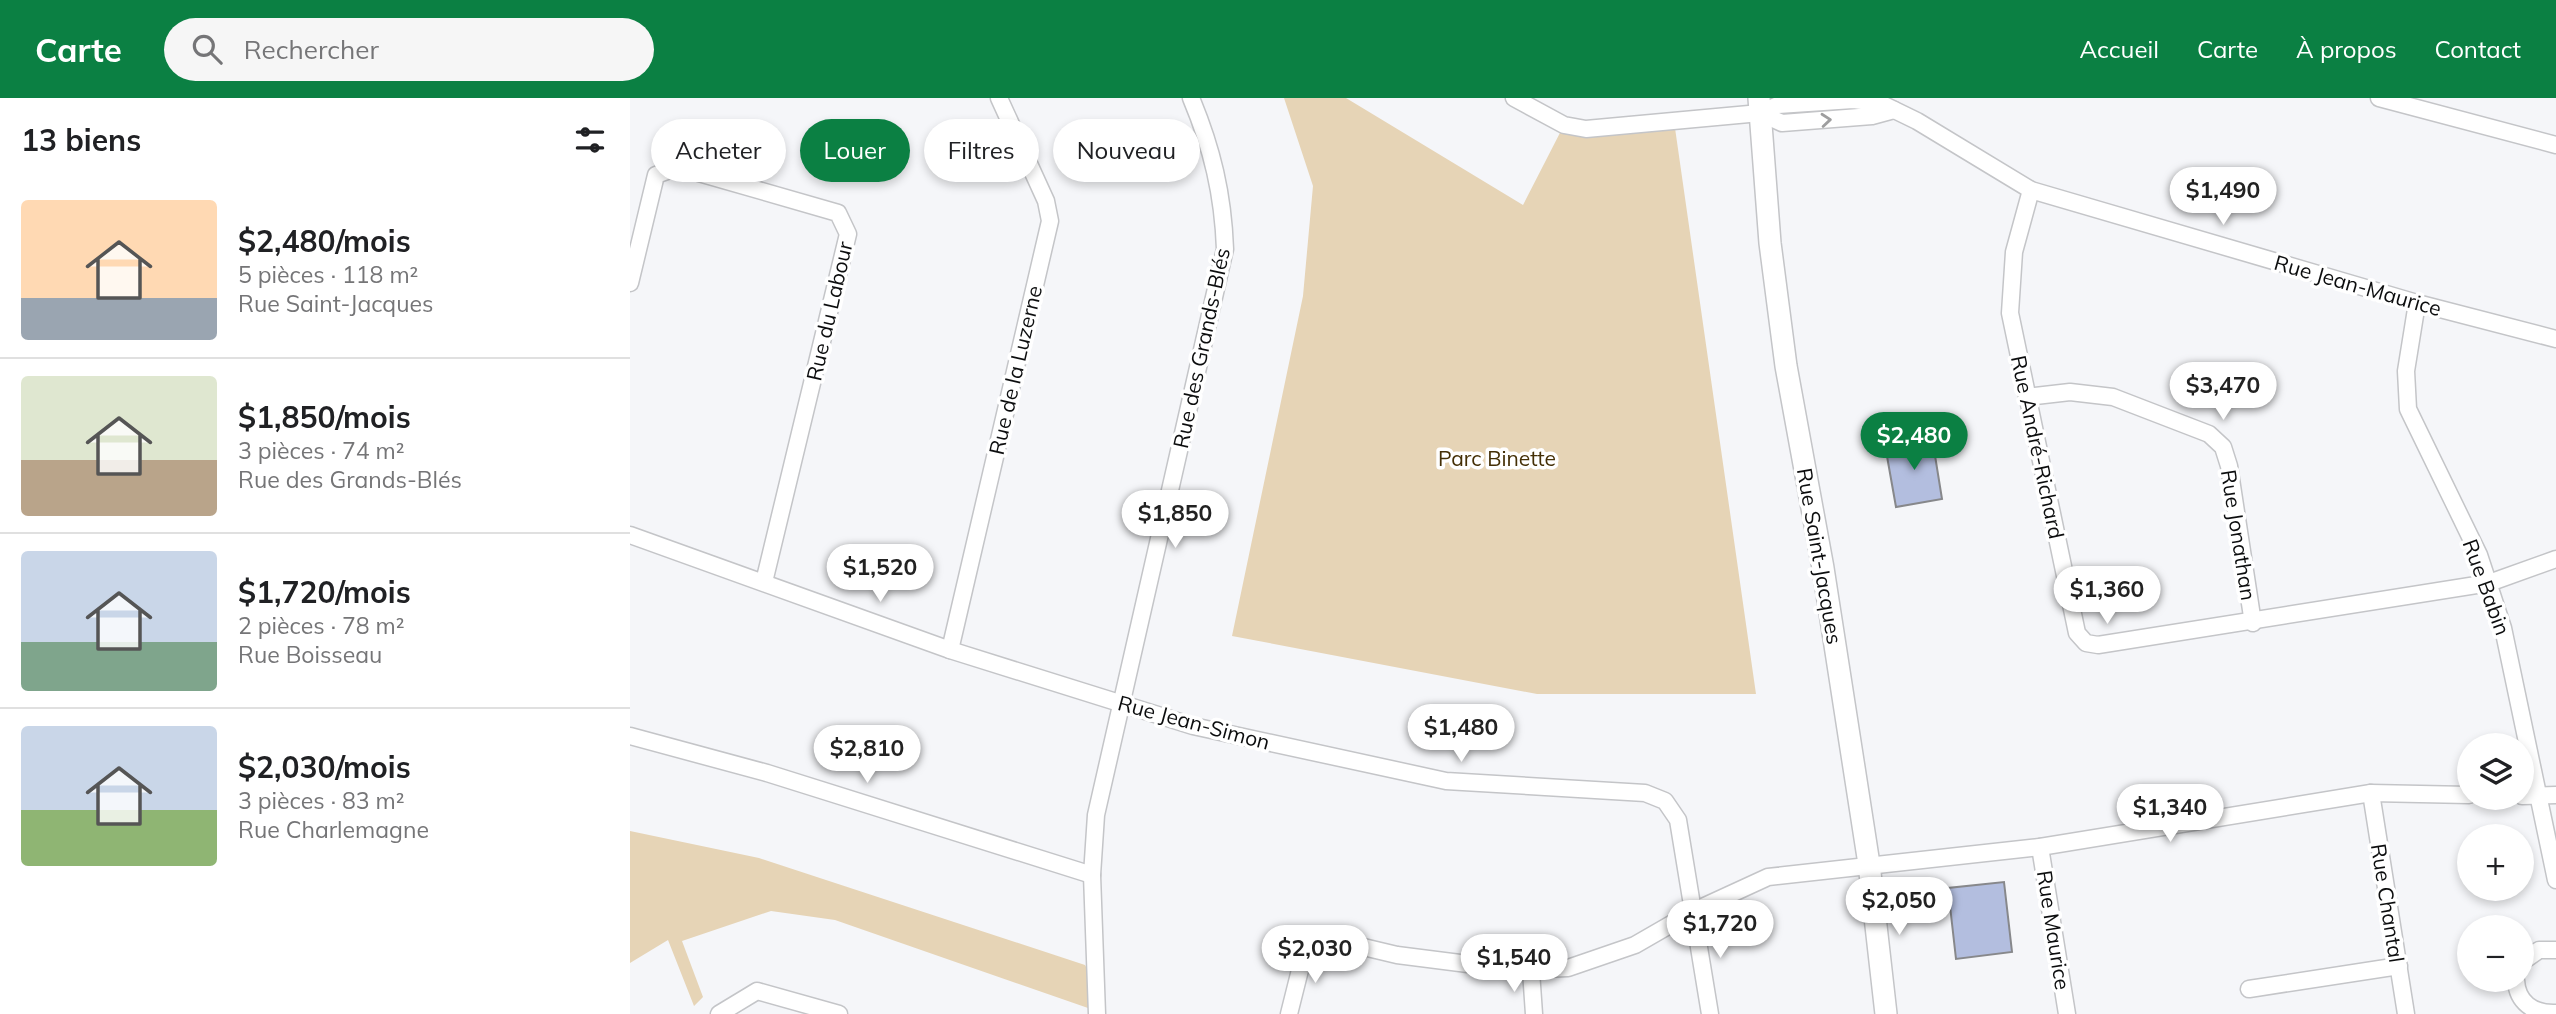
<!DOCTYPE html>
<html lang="fr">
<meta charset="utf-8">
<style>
:root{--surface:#fff;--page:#f6f6f6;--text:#202124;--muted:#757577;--line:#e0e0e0;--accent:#0b8043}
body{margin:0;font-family:Mulish,sans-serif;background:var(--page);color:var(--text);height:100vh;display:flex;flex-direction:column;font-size:26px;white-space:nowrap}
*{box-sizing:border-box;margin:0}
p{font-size:23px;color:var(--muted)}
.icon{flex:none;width:38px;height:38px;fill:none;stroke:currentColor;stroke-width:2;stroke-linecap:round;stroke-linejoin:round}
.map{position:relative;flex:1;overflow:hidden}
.details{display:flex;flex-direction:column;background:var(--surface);width:630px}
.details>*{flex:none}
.banner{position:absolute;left:21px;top:21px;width:665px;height:63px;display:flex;gap:14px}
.tools{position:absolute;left:1827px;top:635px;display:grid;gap:14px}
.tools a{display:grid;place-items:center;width:77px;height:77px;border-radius:50%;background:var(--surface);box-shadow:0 4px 10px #0003;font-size:35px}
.price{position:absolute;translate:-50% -60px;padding:0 16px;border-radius:24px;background:#fff;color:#222;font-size:23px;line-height:46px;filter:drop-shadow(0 2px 4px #0008)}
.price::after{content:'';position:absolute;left:50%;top:42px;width:21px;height:16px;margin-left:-10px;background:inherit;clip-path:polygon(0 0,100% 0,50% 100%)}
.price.current{background:var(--accent);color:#fff}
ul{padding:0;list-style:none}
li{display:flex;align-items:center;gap:21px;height:175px;padding:0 21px}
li+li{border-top:2px solid var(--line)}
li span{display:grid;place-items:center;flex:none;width:196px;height:140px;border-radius:7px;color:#555}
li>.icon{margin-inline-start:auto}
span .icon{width:84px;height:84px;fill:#fffc;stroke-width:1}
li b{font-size:30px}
h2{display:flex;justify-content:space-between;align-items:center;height:84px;padding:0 21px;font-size:30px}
.chip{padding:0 24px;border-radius:32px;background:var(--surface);box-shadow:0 4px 10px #0003;font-size:24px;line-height:63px}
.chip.current{background:var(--accent);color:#fff}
header{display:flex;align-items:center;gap:42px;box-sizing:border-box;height:98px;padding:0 35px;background:var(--accent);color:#fff}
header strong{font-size:33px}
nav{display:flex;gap:38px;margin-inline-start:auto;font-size:24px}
.search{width:490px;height:63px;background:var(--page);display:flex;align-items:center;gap:18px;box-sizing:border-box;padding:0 24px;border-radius:38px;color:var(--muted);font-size:26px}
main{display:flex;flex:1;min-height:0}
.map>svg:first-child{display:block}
</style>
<header>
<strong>Carte</strong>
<div class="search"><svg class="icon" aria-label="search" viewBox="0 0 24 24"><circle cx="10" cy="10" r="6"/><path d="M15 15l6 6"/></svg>Rechercher</div>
<nav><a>Accueil</a><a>Carte</a><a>À propos</a><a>Contact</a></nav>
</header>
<main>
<section class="details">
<h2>13 biens<svg class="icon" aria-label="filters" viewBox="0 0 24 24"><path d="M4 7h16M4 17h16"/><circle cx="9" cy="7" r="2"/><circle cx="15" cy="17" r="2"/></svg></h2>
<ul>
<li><span style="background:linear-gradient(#ffd9b3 70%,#9aa5b1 0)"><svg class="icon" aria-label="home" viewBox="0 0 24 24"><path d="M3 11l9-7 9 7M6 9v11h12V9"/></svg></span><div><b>$2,480/mois</b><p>5 pièces · 118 m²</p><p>Rue Saint-Jacques</p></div></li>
<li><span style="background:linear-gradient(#dfe7d0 60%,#b9a48a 0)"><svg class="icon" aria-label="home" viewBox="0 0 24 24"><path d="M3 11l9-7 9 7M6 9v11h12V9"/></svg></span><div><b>$1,850/mois</b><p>3 pièces · 74 m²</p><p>Rue des Grands-Blés</p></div></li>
<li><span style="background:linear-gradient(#c9d6e8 65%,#7fa58c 0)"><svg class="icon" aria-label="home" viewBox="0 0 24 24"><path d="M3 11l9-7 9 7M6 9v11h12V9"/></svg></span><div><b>$1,720/mois</b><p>2 pièces · 78 m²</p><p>Rue Boisseau</p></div></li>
<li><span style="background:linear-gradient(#c9d6e8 60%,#8fb573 0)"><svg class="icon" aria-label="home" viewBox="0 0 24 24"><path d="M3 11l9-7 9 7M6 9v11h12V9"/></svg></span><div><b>$2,030/mois</b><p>3 pièces · 83 m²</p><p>Rue Charlemagne</p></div></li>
</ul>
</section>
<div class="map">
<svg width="1926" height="916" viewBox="0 0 1926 916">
<rect width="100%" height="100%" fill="#f5f6f9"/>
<g fill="#e6d4b6">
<path d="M654 0H716L893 107 934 27 1044 23 1126 596H907L602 538 673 198 683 88Z"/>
<path d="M0 733 129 760 455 867 468 891 458 910 205 822 141 813 52 843 73 899 64 908 38 842 0 865Z"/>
</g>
<g fill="#b3bedf" stroke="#87888b" stroke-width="2">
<path d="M1302 339 1312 401 1266 409 1255 347Z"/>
<path d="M1374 784 1382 854 1326 861 1318 790Z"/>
</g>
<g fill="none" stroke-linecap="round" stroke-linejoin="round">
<defs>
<g id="street">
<path d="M884 0 934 27 956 31 1130 15 1148 7 1223 2 1250 5 1287 23 1401 92 1787 205 1926 241"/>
<path d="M1749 0 1926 47"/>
<path d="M1130 15 1152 25 1242 18 1264 12"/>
<path d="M1401 92 1384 154 1380 215 1447 535 1456 545 1468 547 1859 485 1926 461"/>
<path d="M0 185 26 77 48 69 208 115 218 136 134 484"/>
<path d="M1787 205 1776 273 1778 311 1849 457 1873 530 1926 782"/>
<path d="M1397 299 1440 294 1483 299 1579 336 1593 349 1599 368 1623 525"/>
<path d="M0 437 320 552 563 628 816 683 1015 695 1035 703 1048 722 1080 916"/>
<path d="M320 552 420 123 416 103 369 0"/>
<path d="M0 638 137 675 462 777"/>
<path d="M1741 695 1776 916"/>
<path d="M1892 698 1926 697"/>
<path d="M1410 749 1437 916"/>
<path d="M1892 864 1909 852H1926"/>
<path d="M901 873 904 916"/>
<path d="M1886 882C1887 904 1903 916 1926 915"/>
<path d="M1619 891 1769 868"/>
<path d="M89 916 127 893 209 916"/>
<path d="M467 916 462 777 466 717 595 151C593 96 582 50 561 0"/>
<path d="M659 916 673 860 682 845 725 847 767 857 885 872 938 870 1005 847 1064 813 1138 779 1410 749 1741 695 1839 697"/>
</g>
<path id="secondary" d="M1129 0 1140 145 1156 268 1193 470 1239 766 1256 916"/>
</defs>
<use href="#street" stroke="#c4c5c8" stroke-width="19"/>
<use href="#secondary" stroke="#c4c5c8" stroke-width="24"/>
<use href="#street" stroke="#fff" stroke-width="16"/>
<use href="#secondary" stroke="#fff" stroke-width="21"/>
</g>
<defs><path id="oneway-chevron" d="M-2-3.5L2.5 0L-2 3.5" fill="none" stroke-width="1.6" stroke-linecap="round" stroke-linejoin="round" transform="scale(1.75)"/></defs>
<use stroke="#9e9e9f" href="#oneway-chevron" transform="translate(1196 22) rotate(-5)"/>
<g text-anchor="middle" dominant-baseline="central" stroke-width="7" stroke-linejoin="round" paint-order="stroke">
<g font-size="21" fill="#0c0d0e" stroke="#fff">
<text transform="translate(1728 187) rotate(16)">Rue Jean-Maurice</text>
<text transform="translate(199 213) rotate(-77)">Rue du Labour</text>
<text transform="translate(571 250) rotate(-78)">Rue des Grands-Blés</text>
<text transform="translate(385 272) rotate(-77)">Rue de la Luzerne</text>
<text transform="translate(1408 349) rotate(78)">Rue André-Richard</text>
<text transform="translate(1609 437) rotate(81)">Rue Jonathan</text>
<text transform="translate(1190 458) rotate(80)">Rue Saint-Jacques</text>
<text transform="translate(1857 489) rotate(70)">Rue Babin</text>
<text transform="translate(564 624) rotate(15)">Rue Jean-Simon</text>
<text transform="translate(1758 805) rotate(81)">Rue Chantal</text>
<text transform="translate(1424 832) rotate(81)">Rue Maurice</text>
</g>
<g font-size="21" fill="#442f06" stroke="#fff">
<text x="867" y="360">Parc Binette</text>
</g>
</g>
</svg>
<div class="tools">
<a><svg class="icon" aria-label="layers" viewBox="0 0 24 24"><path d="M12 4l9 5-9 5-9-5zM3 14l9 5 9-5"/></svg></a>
<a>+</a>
<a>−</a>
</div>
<b class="price" style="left:1593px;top:129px">$1,490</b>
<b class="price" style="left:1593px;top:324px">$3,470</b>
<b class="price current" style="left:1284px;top:374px">$2,480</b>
<b class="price" style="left:545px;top:452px">$1,850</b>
<b class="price" style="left:250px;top:506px">$1,520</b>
<b class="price" style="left:1477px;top:528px">$1,360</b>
<b class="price" style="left:831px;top:666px">$1,480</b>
<b class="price" style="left:237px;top:687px">$2,810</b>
<b class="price" style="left:1540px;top:746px">$1,340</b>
<b class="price" style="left:1269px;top:839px">$2,050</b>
<b class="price" style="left:1090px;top:862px">$1,720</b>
<b class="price" style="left:685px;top:887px">$2,030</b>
<b class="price" style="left:884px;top:896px">$1,540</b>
<div class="banner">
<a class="chip">Acheter</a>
<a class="chip current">Louer</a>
<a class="chip">Filtres</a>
<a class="chip">Nouveau</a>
</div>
</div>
</main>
